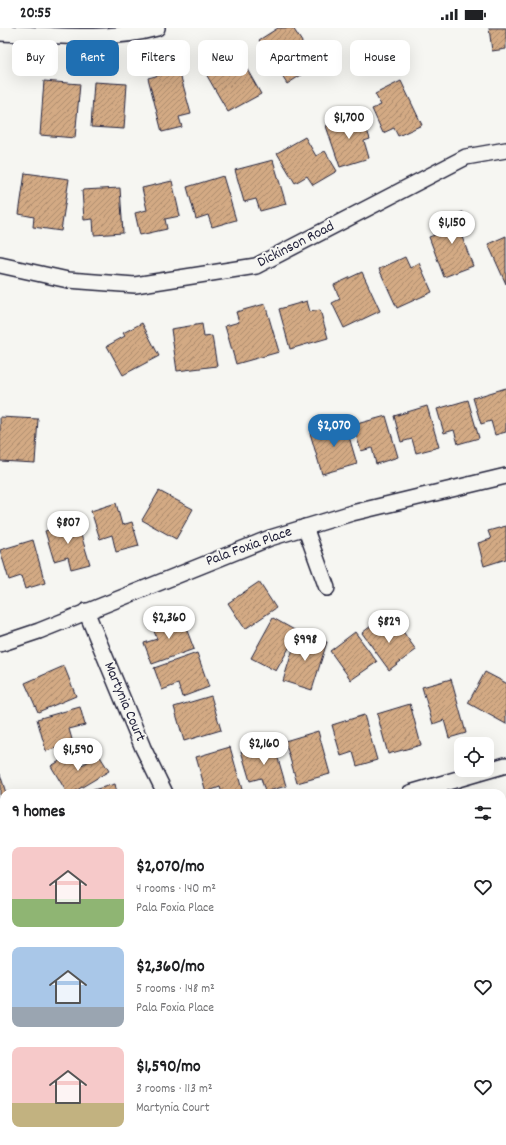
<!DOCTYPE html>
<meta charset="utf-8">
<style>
:root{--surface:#fff;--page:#f2f2f2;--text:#202124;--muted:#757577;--accent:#1f6fb2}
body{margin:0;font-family:Dekko,sans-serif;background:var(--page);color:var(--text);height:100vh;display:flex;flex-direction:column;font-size:15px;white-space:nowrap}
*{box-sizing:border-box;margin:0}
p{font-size:13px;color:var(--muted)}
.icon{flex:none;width:22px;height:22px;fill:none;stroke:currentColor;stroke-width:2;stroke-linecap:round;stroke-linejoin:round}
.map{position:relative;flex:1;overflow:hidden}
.panel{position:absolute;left:0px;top:761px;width:506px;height:356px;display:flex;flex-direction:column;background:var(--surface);border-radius:12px 12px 0 0;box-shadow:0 4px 16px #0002}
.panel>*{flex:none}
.banner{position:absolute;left:12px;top:12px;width:482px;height:36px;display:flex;gap:8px}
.controls{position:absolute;left:454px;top:709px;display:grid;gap:8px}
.controls a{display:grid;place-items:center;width:40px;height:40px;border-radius:8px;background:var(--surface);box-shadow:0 4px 16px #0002;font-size:20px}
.price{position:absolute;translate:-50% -34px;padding:0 9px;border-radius:14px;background:#fff;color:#222;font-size:13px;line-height:26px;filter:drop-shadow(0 1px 2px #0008)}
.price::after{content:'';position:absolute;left:50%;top:24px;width:12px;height:9px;margin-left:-6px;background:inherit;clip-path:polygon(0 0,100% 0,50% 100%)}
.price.selected{background:var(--accent);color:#fff}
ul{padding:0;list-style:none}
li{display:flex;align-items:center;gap:12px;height:100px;padding:0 12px}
li span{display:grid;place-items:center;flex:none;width:112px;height:80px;border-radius:8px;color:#555}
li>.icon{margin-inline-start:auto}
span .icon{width:48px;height:48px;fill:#fffc;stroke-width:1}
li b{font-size:17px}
h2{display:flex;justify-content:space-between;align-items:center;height:48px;padding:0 12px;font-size:17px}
.chip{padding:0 14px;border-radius:8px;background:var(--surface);box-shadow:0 4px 16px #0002;font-size:14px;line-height:36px}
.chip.selected{background:var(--accent);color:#fff}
.status{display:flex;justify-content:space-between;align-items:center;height:28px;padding:0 20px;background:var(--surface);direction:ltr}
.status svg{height:11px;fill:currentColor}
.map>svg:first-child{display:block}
</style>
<div class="status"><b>20:55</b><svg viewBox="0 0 49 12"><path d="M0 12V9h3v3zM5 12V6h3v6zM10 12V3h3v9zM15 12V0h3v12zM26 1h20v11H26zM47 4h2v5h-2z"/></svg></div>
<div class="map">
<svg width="506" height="1117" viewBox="0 0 506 1117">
<defs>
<pattern id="building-hatch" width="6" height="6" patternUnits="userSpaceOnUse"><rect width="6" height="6" fill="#d3aa84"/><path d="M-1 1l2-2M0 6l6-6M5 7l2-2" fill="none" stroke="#ab8a6d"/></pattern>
</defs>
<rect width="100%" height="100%" fill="#f6f6f2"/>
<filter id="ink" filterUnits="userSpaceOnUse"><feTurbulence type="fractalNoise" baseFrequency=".025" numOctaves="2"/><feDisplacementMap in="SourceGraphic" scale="8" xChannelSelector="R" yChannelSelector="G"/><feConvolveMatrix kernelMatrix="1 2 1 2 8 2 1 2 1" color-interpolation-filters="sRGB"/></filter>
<g filter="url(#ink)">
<g fill="url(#building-hatch)" stroke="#22223b">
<path d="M278 0H293L317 37 287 56 259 12Z"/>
<path d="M489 0H506V21L492 23Z"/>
<path d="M232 15 261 66 228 84 206 46 219 38 212 26Z"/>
<path d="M179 42 191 86 179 89 182 99 162 104 148 50Z"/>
<path d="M44 53 80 56 75 110 40 107Z"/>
<path d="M401 53 422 97 398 108 394 100 383 105 372 81 381 77 375 66Z"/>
<path d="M94 54 127 56 124 101 91 99Z"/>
<path d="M362 87 370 111 364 113 369 130 340 139 326 98Z"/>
<path d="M305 109 316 128 325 123 337 143 313 157 307 148 295 155 277 125Z"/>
<path d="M273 132 286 176 260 183 256 171 244 174 235 142Z"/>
<path d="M25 145 69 151 61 203 33 199 34 189 19 186Z"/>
<path d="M223 148 236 192 212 199 208 187 196 191 187 159Z"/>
<path d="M172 153 180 188 165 191 167 201 140 207 135 185 147 182 142 160Z"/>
<path d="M120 160 123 205 94 207 93 191 84 192 82 162Z"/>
<path d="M463 184 470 206 462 209 473 238 444 249 429 209 440 205 436 194Z"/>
<path d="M506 208V256L488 216Z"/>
<path d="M405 229 410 240 419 235 432 264 397 280 379 241Z"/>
<path d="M362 244 380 283 344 300 332 275 340 271 334 257Z"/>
<path d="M307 273 310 284 320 282 328 310 290 321 279 281Z"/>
<path d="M265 276 279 324 236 336 225 298 239 294 236 284Z"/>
<path d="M142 295 159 328 123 347 107 318 125 308 123 305Z"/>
<path d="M202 296 204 309 212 308 217 338 177 343 171 301Z"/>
<path d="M506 360V404L495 407 491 393 481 396 473 370Z"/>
<path d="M468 372 479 410 458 416 454 402 444 405 437 381Z"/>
<path d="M427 378 439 419 416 425 412 411 401 414 394 388Z"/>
<path d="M386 388 398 429 376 436 372 420 361 423 353 397Z"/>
<path d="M0 389 38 391 35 435 0 433Z"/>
<path d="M345 395 357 436 322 446 310 405Z"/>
<path d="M159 463 193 481 176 511 142 492Z"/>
<path d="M116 475 122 497 132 494 139 518 116 524 112 507 100 511 91 483Z"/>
<path d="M77 494 90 536 71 541 68 529 54 533 45 503Z"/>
<path d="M506 498V531L484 538 478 515 491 511 488 503Z"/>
<path d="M33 512 45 555 25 561 21 548 9 552 0 522Z"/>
<path d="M259 554 276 580 245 601 228 575Z"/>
<path d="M181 587 194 621 152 636 144 615 157 611 152 598Z"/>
<path d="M273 590 298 604 276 643 251 630Z"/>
<path d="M376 594 384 605 397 595 416 622 389 642 362 605Z"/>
<path d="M355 604 377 634 351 652 330 623Z"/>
<path d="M298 605 327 614 312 662 283 653Z"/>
<path d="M197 625 209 659 182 669 178 656 162 662 154 640Z"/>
<path d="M64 638 76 668 38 684 25 655Z"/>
<path d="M485 644 506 655V696L468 675Z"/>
<path d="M451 651 466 705 449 710 444 692 433 696 422 659Z"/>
<path d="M211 668 221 702 184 713 174 679Z"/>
<path d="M410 676 421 717 388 726 377 686Z"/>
<path d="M80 679 85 697 69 701 73 715 46 723 37 691Z"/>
<path d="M364 687 377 732 357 738 353 724 341 728 332 697Z"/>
<path d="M318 703 330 746 297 755 285 713Z"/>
<path d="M273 713 286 758 265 764 261 750 250 753 241 723Z"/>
<path d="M230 719 243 765H222L220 759 206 764 196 729Z"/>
<path d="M75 724 82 737 99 727 109 743 72 765H67L51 738Z"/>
<path d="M0 746 6 765H4V780L0 781Z"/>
<path d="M115 756 117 765H82Z"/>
<path d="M506 787V832L502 833V788Z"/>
<path d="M4 790V822L0 813V791Z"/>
<path d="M1 921 4 926V972L0 975Z"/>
<path d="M1 1045 4 1057V1113H20L21 1117H0Z"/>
<path d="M50 1113H72L59 1117H51Z"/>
<path d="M144 1113H192L194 1117H145Z"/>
<path d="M214 1113H266L267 1117H215Z"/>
</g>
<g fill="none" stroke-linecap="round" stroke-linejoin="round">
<defs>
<g id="street">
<path d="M0 5C52 7 107 14 157 0"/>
<path d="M0 237 68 252 135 257 256 238 466 129 506 122"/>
<path d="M305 499 327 560"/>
<path d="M86 583 143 720 165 765"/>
<path d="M0 616 39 603 270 510 352 485 506 448"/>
<path d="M410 765 506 737"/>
</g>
</defs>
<use href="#street" stroke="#22223b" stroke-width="18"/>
<use href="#street" stroke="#f6f6f2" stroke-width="15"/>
</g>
</g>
<g text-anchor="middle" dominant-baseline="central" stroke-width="4" stroke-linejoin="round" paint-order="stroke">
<g font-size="15" fill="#22223b" stroke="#f6f6f2">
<text transform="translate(296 217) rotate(-27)">Dickinson Road</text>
<text transform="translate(249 519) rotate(-20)">Pala Foxia Place</text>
<text transform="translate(124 674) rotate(67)">Martynia Court</text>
</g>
</g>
</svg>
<div class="controls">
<a><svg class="icon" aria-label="locate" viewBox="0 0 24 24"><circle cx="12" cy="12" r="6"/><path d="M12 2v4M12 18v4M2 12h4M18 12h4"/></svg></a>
</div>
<b class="price" style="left:349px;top:112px">$1,700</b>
<b class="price" style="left:452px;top:217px">$1,150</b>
<b class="price selected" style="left:334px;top:420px">$2,070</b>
<b class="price" style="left:68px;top:517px">$807</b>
<b class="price" style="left:169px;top:612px">$2,360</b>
<b class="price" style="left:389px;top:616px">$829</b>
<b class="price" style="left:305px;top:634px">$998</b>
<b class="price" style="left:264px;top:738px">$2,160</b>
<b class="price" style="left:78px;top:744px">$1,590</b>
<div class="banner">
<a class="chip">Buy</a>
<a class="chip selected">Rent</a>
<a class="chip">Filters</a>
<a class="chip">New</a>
<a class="chip">Apartment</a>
<a class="chip">House</a>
</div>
<section class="panel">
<h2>9 homes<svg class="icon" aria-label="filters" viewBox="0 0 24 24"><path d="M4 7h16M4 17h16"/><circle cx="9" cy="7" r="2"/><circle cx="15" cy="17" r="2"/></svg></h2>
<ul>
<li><span style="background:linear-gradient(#f6c9c9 65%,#8fb573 0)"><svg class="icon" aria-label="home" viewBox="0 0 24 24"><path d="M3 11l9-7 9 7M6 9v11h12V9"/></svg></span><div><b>$2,070/mo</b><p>4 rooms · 140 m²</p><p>Pala Foxia Place</p></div><svg class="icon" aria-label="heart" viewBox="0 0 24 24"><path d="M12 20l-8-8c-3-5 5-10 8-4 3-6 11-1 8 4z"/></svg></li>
<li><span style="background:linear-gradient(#a9c7e8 75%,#9aa5b1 0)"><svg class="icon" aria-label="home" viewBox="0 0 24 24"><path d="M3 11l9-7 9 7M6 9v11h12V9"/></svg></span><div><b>$2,360/mo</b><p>5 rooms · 148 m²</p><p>Pala Foxia Place</p></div><svg class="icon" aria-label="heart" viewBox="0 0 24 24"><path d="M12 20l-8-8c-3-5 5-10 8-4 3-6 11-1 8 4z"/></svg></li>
<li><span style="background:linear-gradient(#f6c9c9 70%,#c2b280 0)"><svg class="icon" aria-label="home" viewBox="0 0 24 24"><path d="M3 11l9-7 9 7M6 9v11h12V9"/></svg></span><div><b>$1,590/mo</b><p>3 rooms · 113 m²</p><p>Martynia Court</p></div><svg class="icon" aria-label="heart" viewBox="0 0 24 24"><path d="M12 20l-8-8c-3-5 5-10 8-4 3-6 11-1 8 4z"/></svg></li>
</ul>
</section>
</div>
